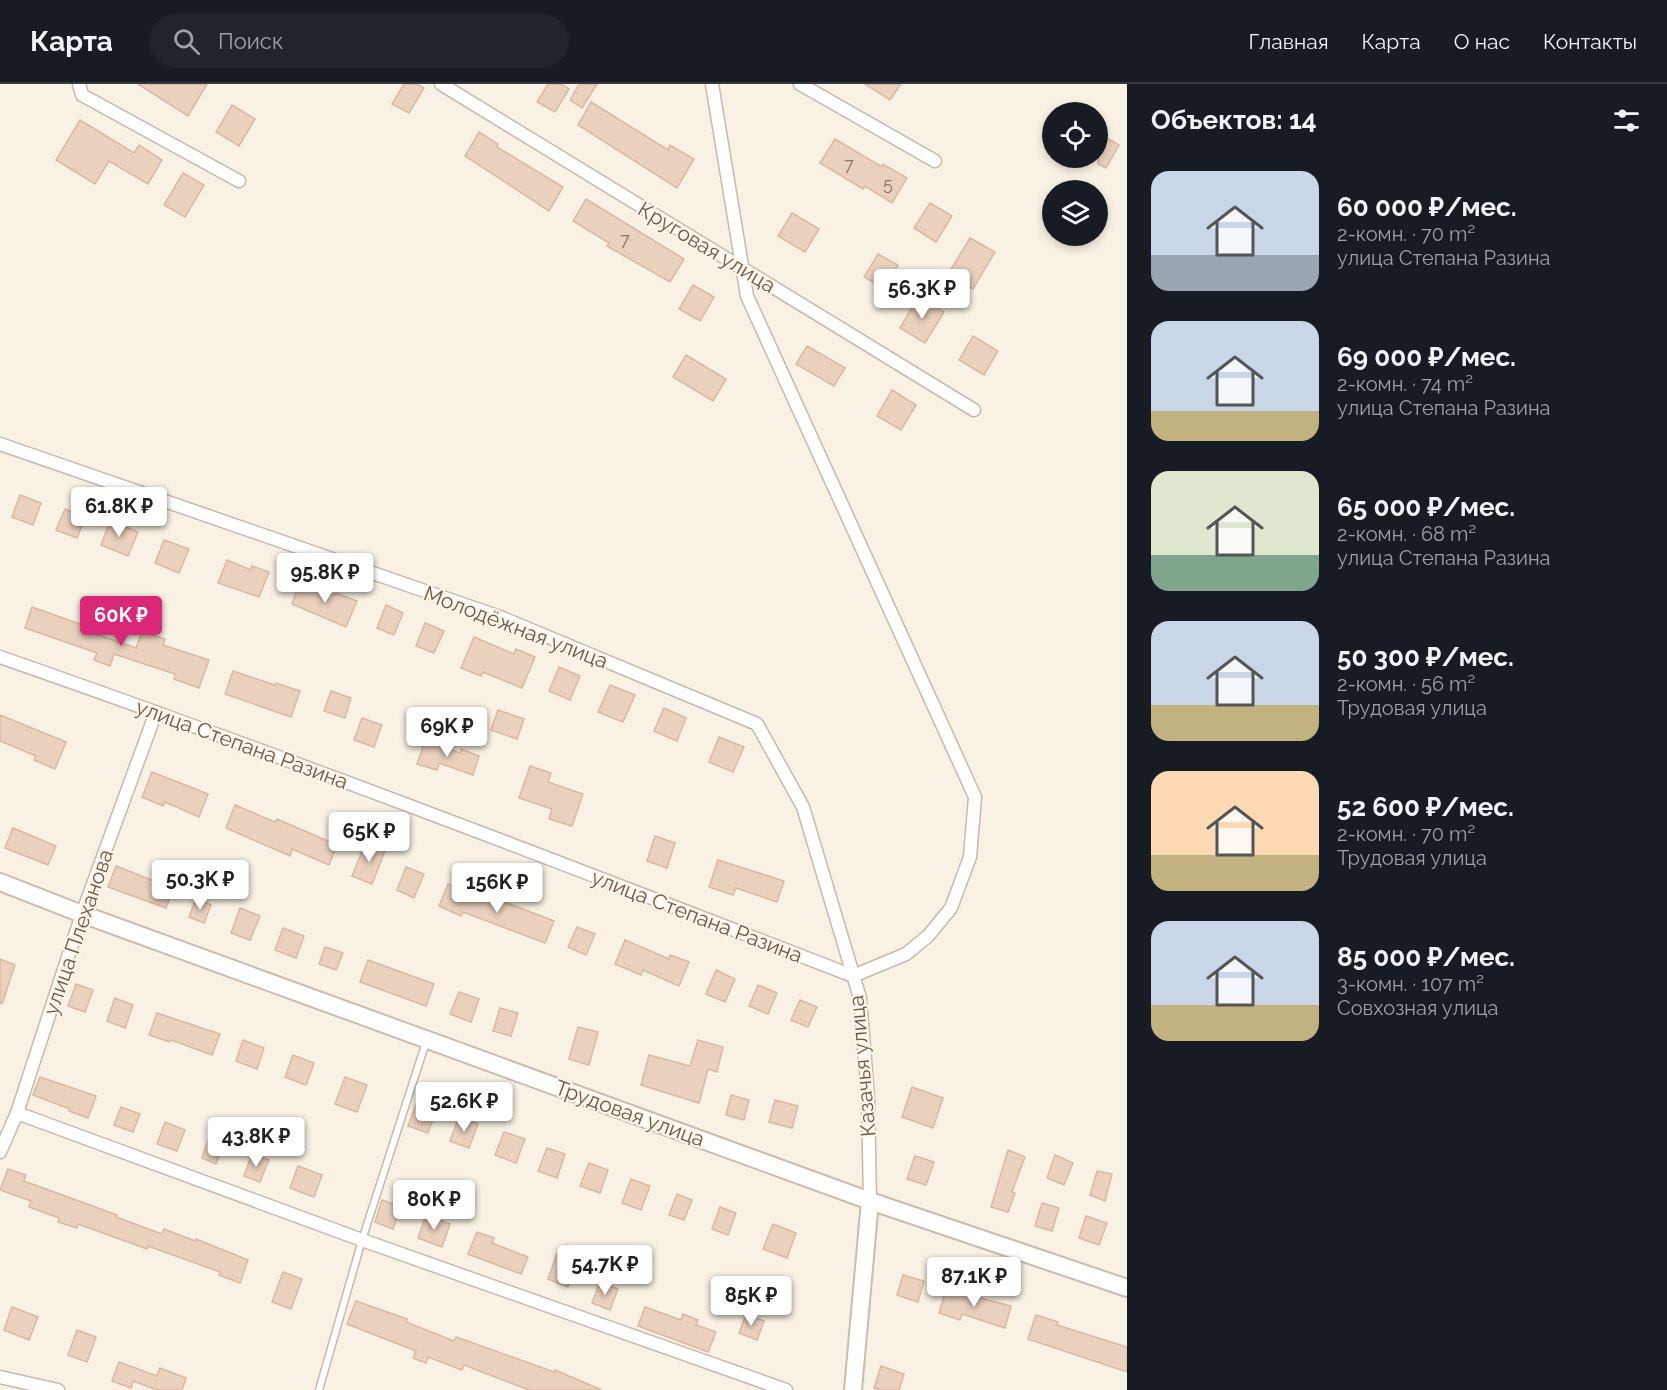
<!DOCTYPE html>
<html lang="ru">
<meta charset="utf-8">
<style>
:root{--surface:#171b24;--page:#20242c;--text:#f1f3f6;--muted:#9ea1a6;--line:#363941;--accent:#db2777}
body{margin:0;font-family:Raleway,sans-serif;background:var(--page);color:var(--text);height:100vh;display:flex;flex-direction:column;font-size:22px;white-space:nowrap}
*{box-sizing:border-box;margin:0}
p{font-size:20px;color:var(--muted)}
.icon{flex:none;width:33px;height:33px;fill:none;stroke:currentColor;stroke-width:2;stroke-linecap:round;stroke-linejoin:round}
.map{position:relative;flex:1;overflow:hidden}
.panel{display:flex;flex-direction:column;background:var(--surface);width:540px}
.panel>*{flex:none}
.controls{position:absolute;left:1042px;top:18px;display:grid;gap:12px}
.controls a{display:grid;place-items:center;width:66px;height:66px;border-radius:50%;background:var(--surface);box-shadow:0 3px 9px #0003;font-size:30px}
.price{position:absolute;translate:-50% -51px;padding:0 14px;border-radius:6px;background:#fff;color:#222;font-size:20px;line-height:39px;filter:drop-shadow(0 2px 3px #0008)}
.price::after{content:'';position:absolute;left:50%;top:36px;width:18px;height:14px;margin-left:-9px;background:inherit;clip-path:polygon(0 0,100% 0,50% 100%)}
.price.selected{background:var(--accent);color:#fff}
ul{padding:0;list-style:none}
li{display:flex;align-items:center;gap:18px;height:150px;padding:0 24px}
li span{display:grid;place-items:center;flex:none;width:168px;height:120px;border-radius:18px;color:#555}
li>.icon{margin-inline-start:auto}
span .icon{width:72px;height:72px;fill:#fffc;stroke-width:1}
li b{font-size:26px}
h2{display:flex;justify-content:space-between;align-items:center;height:72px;padding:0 24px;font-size:26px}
header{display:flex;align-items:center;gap:36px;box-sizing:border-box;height:84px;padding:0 30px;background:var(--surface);border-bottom:2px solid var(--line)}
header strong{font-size:28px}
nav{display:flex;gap:33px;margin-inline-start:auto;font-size:21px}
.search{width:420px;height:54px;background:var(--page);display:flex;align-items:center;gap:15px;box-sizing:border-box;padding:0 21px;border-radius:33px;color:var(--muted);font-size:22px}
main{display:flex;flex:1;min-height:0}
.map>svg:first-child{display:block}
</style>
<header>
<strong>Карта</strong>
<div class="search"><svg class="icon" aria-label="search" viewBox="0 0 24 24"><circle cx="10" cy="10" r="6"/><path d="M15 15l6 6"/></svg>Поиск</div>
<nav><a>Главная</a><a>Карта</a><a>О нас</a><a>Контакты</a></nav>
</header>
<main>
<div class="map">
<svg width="1127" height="1306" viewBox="0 0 1127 1306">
<rect width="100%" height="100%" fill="#f9f1e3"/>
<g fill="#ead1be" stroke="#dbb9a0" stroke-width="1.5">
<path d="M138 0H207L188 32Z"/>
<path d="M404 0H417L424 4 409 29 392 20Z"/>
<path d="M548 0H561L569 5 555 28 537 18Z"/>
<path d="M579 0H597L582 24 570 16Z"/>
<path d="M865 0H901L890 16Z"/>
<path d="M591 18 668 66 670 61 694 75 677 104 578 41Z"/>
<path d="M232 21 255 35 239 62 216 48Z"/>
<path d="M80 36 134 69 139 61 162 76 148 100 109 77 95 100 56 76Z"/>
<path d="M479 48 498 60 497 63 563 103 549 127 465 72Z"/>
<path d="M1098 49 1119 61 1106 84 1098 80Z"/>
<path d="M835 55 882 83 883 80 907 94 892 119 865 102 863 105 820 79Z"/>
<path d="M183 89 204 101 185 133 164 121Z"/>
<path d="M586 115 684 175 670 198 607 162 609 159 573 137Z"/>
<path d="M930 119 952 132 936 158 914 144Z"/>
<path d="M792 129 819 145 805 168 778 152Z"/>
<path d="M970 154 995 168 973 205 948 190Z"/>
<path d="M878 170 898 181 884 205 864 193Z"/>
<path d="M693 201 714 213 700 237 679 225Z"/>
<path d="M918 213 944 228 925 259 900 244Z"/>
<path d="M973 252 998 267 984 291 959 276Z"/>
<path d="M807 262 845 284 834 302 796 280Z"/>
<path d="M686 271 726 295 713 317 673 293Z"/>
<path d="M892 306 916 321 901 346 877 332Z"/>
<path d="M20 411 41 419 33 441 12 433Z"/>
<path d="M65 425 85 433 77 454 56 446Z"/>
<path d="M110 437 138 448 128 472 101 461Z"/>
<path d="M164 456 189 465 179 489 155 479Z"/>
<path d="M227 476 251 486 252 482 269 488 259 513 218 499Z"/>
<path d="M300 497 335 511 336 509 357 517 346 543 292 520Z"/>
<path d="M386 521 403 529 394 551 377 544Z"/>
<path d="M32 523 80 540 81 537 99 543 96 550 136 564 142 548 165 555 163 561 209 576 199 604 174 595 175 590 114 570 110 582 94 576 97 569 25 544Z"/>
<path d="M425 539 444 547 434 569 416 562Z"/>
<path d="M474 553 514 570 516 565 535 573 522 604 483 588 481 592 461 584Z"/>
<path d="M559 583 580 592 570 616 549 607Z"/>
<path d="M233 587 275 601 276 599 300 607 291 633 225 610Z"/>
<path d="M610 601 635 611 623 638 598 628Z"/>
<path d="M331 607 351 614 345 634 324 627Z"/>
<path d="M664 624 686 634 677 657 654 647Z"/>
<path d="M498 626 524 635 517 655 491 646Z"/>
<path d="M0 631 66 658 55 685 34 676 36 672 0 657Z"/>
<path d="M362 634 382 641 374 663 354 656Z"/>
<path d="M719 653 744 663 733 688 709 678Z"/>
<path d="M425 657 460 669 461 665 479 672 473 691 439 679 437 686 417 680Z"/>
<path d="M530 682 551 689 548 698 583 710 572 742 549 735 552 725 519 714Z"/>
<path d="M152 688 208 710 199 733 165 718 163 722 142 713Z"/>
<path d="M235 721 275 738 277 735 337 761 329 781 292 765 290 772 226 744Z"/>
<path d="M13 744 56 762 48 781 5 764Z"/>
<path d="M655 752 675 759 667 784 647 777Z"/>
<path d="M366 758 385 767 372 800 352 792Z"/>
<path d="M718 776 784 797 777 818 736 804 733 811 709 803Z"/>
<path d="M116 782 154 797 155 793 175 801 166 824 108 803Z"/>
<path d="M406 783 424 790 414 814 397 806Z"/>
<path d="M448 800 492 819 494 814 554 837 545 859 463 828 461 832 439 822Z"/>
<path d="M196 815 211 821 204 839 189 833Z"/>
<path d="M240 824 260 832 250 856 231 849Z"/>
<path d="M577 843 595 850 586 871 568 863Z"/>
<path d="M283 844 304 852 296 874 275 866Z"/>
<path d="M625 856 669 875 670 871 689 878 679 902 643 886 641 891 615 880Z"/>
<path d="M325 863 343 869 336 886 319 880Z"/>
<path d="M0 875 15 881 2 920 0 919Z"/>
<path d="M368 876 434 900 426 922 360 898Z"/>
<path d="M716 886 735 895 725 918 706 910Z"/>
<path d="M76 900 93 906 85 928 68 922Z"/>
<path d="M758 901 777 909 768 930 749 922Z"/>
<path d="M459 908 479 915 471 938 450 930Z"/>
<path d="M115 914 133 921 125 944 107 937Z"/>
<path d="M800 916 817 923 808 943 791 936Z"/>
<path d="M500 924 518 929 511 952 493 947Z"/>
<path d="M157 929 220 950 212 971 171 956 170 958 149 951Z"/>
<path d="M578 943 598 948 589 981 569 975Z"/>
<path d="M243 956 264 964 257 985 236 977Z"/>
<path d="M698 956 723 963 717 988 708 985 699 1019 641 1001 649 971 690 982Z"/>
<path d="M293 971 314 979 306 1001 285 993Z"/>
<path d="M40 993 96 1012 88 1034 69 1027 70 1025 33 1011Z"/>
<path d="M345 993 367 1001 357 1028 335 1020Z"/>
<path d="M912 1003 943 1014 933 1044 902 1033Z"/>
<path d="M731 1011 749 1016 744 1036 726 1031Z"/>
<path d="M418 1016 437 1023 428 1049 408 1042Z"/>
<path d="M775 1016 798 1022 792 1044 769 1038Z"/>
<path d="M121 1023 140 1030 133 1048 114 1041Z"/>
<path d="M459 1033 478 1040 469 1064 450 1057Z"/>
<path d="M165 1038 185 1046 177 1067 157 1060Z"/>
<path d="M504 1048 525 1055 516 1079 495 1071Z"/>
<path d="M209 1054 224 1059 216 1080 202 1074Z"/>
<path d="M547 1064 565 1070 557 1094 538 1087Z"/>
<path d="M1008 1066 1025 1073 1012 1108 1015 1109 1008 1128 991 1123Z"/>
<path d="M252 1070 269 1076 260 1098 244 1092Z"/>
<path d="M1055 1071 1073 1079 1064 1101 1047 1094Z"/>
<path d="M915 1072 934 1078 926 1101 907 1095Z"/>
<path d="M589 1079 608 1086 600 1109 580 1102Z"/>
<path d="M298 1082 322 1091 314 1113 290 1104Z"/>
<path d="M8 1085 26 1091 24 1097 117 1131 116 1133 162 1150 164 1145 195 1157 196 1155 248 1176 240 1199 219 1191 220 1188 148 1162 147 1165 78 1140 77 1144 58 1138 59 1134 29 1123 31 1117 0 1106Z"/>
<path d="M1097 1087 1112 1090 1105 1117 1090 1111Z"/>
<path d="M631 1095 650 1102 641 1126 622 1119Z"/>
<path d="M677 1110 692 1116 684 1136 669 1131Z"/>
<path d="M382 1116 401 1123 393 1145 375 1138Z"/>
<path d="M1042 1119 1059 1124 1052 1147 1035 1142Z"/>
<path d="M720 1123 736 1129 728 1151 712 1145Z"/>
<path d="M426 1131 450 1140 442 1163 418 1154Z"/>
<path d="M1086 1132 1107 1139 1099 1161 1079 1154Z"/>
<path d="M773 1140 796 1149 787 1174 763 1165Z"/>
<path d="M477 1148 494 1154 492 1159 528 1173 521 1190 468 1170Z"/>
<path d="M557 1170 578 1177 568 1203 548 1195Z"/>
<path d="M283 1188 302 1195 291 1225 272 1218Z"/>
<path d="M903 1191 924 1197 918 1218 897 1211Z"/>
<path d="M600 1198 618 1205 610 1226 592 1219Z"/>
<path d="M946 1205 1011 1222 1005 1244 962 1230 960 1236 939 1229Z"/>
<path d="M356 1217 407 1235 406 1238 454 1257 456 1253 554 1288 555 1286 602 1306H529L464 1281 462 1286 428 1273 426 1279 413 1274 416 1267 347 1240Z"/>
<path d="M12 1223 38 1233 29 1256 4 1246Z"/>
<path d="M645 1223 681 1236 683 1230 698 1236 696 1241 716 1248 708 1268 638 1242Z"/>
<path d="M746 1230 764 1237 757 1256 739 1249Z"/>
<path d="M1036 1231 1058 1238 1057 1241 1127 1263V1288L1028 1255Z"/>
<path d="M77 1246 96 1253 87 1278 68 1271Z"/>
<path d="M119 1278 157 1292 160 1284 186 1294 182 1306H157L133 1297 131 1304 112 1297Z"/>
<path d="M881 1282 904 1290 899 1306H882L874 1304Z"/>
</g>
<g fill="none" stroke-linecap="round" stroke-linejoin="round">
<defs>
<path id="lane" d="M319 1306 362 1156 426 958"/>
<g id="street">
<path d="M79 0 82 11 239 97"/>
<path d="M441 0 974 326"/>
<path d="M800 0 935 77"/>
<path d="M0 360 500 533 757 640 803 723 860 914 868 1013 870 1117"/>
<path d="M0 573C287 673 570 782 853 892L906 870 928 852 951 824 970 773 975 713 747 212 712 0"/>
<path d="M17 1029 362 1156 786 1306"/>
<path d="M0 1068 17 1029 82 830 156 628"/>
<path d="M0 1293 58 1306"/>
</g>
<g id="secondary">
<path d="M0 798 82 830 870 1117 1127 1204"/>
<path d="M853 1306 870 1117"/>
</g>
</defs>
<use href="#lane" stroke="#c8b9ab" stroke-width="9"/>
<use href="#street" stroke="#c8b9ab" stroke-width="15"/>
<use href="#secondary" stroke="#cdbbac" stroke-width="20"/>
<use href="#lane" stroke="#fff" stroke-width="6"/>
<use href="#street" stroke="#fff" stroke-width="12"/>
<use href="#secondary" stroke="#fff" stroke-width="16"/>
</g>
<g text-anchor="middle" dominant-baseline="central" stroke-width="4.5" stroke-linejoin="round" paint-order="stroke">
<g font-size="18" fill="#8c7768">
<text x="849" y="80">7</text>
<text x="888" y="99">5</text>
<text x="625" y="155">7</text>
</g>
<g font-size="21" fill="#6d594c" stroke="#fcf5e8">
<text transform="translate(707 163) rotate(31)">Круговая улица</text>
<text transform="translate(516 543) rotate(21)">Молодёжная улица</text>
<text transform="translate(242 660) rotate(20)">улица Степана Разина</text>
<text transform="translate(697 832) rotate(21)">улица Степана Разина</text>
<text transform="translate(78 848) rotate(-71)">улица Плеханова</text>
<text transform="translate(862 982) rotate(-95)">Казачья улица</text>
<text transform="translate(630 1029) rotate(20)">Трудовая улица</text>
</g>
</g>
</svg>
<div class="controls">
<a><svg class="icon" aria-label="locate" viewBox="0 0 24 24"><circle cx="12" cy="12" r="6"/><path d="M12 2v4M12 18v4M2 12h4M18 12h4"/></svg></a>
<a><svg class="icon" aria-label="layers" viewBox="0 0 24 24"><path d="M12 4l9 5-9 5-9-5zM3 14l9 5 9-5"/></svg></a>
</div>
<b class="price" style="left:922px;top:236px">56.3K ₽</b>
<b class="price" style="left:119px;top:454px">61.8K ₽</b>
<b class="price" style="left:325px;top:520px">95.8K ₽</b>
<b class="price selected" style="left:121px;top:563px">60K ₽</b>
<b class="price" style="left:447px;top:674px">69K ₽</b>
<b class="price" style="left:369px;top:779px">65K ₽</b>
<b class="price" style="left:200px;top:827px">50.3K ₽</b>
<b class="price" style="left:497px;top:830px">156K ₽</b>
<b class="price" style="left:464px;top:1049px">52.6K ₽</b>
<b class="price" style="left:256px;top:1084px">43.8K ₽</b>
<b class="price" style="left:434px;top:1147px">80K ₽</b>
<b class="price" style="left:605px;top:1212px">54.7K ₽</b>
<b class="price" style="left:974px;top:1224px">87.1K ₽</b>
<b class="price" style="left:751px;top:1243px">85K ₽</b>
</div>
<section class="panel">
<h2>Объектов: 14<svg class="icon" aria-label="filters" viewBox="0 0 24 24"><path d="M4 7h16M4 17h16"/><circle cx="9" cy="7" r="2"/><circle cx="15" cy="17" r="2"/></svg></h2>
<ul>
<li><span style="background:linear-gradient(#c9d6e8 70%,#9aa5b1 0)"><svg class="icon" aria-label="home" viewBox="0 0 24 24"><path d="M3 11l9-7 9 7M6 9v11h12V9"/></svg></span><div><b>60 000 ₽/мес.</b><p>2-комн. · 70 m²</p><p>улица Степана Разина</p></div></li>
<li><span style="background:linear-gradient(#c9d6e8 75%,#c2b280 0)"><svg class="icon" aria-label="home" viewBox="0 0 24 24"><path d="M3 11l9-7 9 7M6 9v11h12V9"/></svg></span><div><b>69 000 ₽/мес.</b><p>2-комн. · 74 m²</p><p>улица Степана Разина</p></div></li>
<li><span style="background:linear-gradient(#dfe7d0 70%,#7fa58c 0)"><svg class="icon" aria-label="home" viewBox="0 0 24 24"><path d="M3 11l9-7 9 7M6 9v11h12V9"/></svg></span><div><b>65 000 ₽/мес.</b><p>2-комн. · 68 m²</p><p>улица Степана Разина</p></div></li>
<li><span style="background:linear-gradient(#c9d6e8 70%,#c2b280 0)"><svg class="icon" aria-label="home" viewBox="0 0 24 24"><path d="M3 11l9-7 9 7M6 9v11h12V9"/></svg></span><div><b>50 300 ₽/мес.</b><p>2-комн. · 56 m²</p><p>Трудовая улица</p></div></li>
<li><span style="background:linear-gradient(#ffd9b3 70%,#c2b280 0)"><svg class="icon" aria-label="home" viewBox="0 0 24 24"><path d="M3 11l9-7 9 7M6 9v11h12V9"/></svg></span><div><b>52 600 ₽/мес.</b><p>2-комн. · 70 m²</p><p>Трудовая улица</p></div></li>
<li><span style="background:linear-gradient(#c9d6e8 70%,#c2b280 0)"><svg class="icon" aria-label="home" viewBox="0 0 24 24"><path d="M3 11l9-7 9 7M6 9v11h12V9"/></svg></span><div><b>85 000 ₽/мес.</b><p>3-комн. · 107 m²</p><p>Совхозная улица</p></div></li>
</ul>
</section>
</main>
